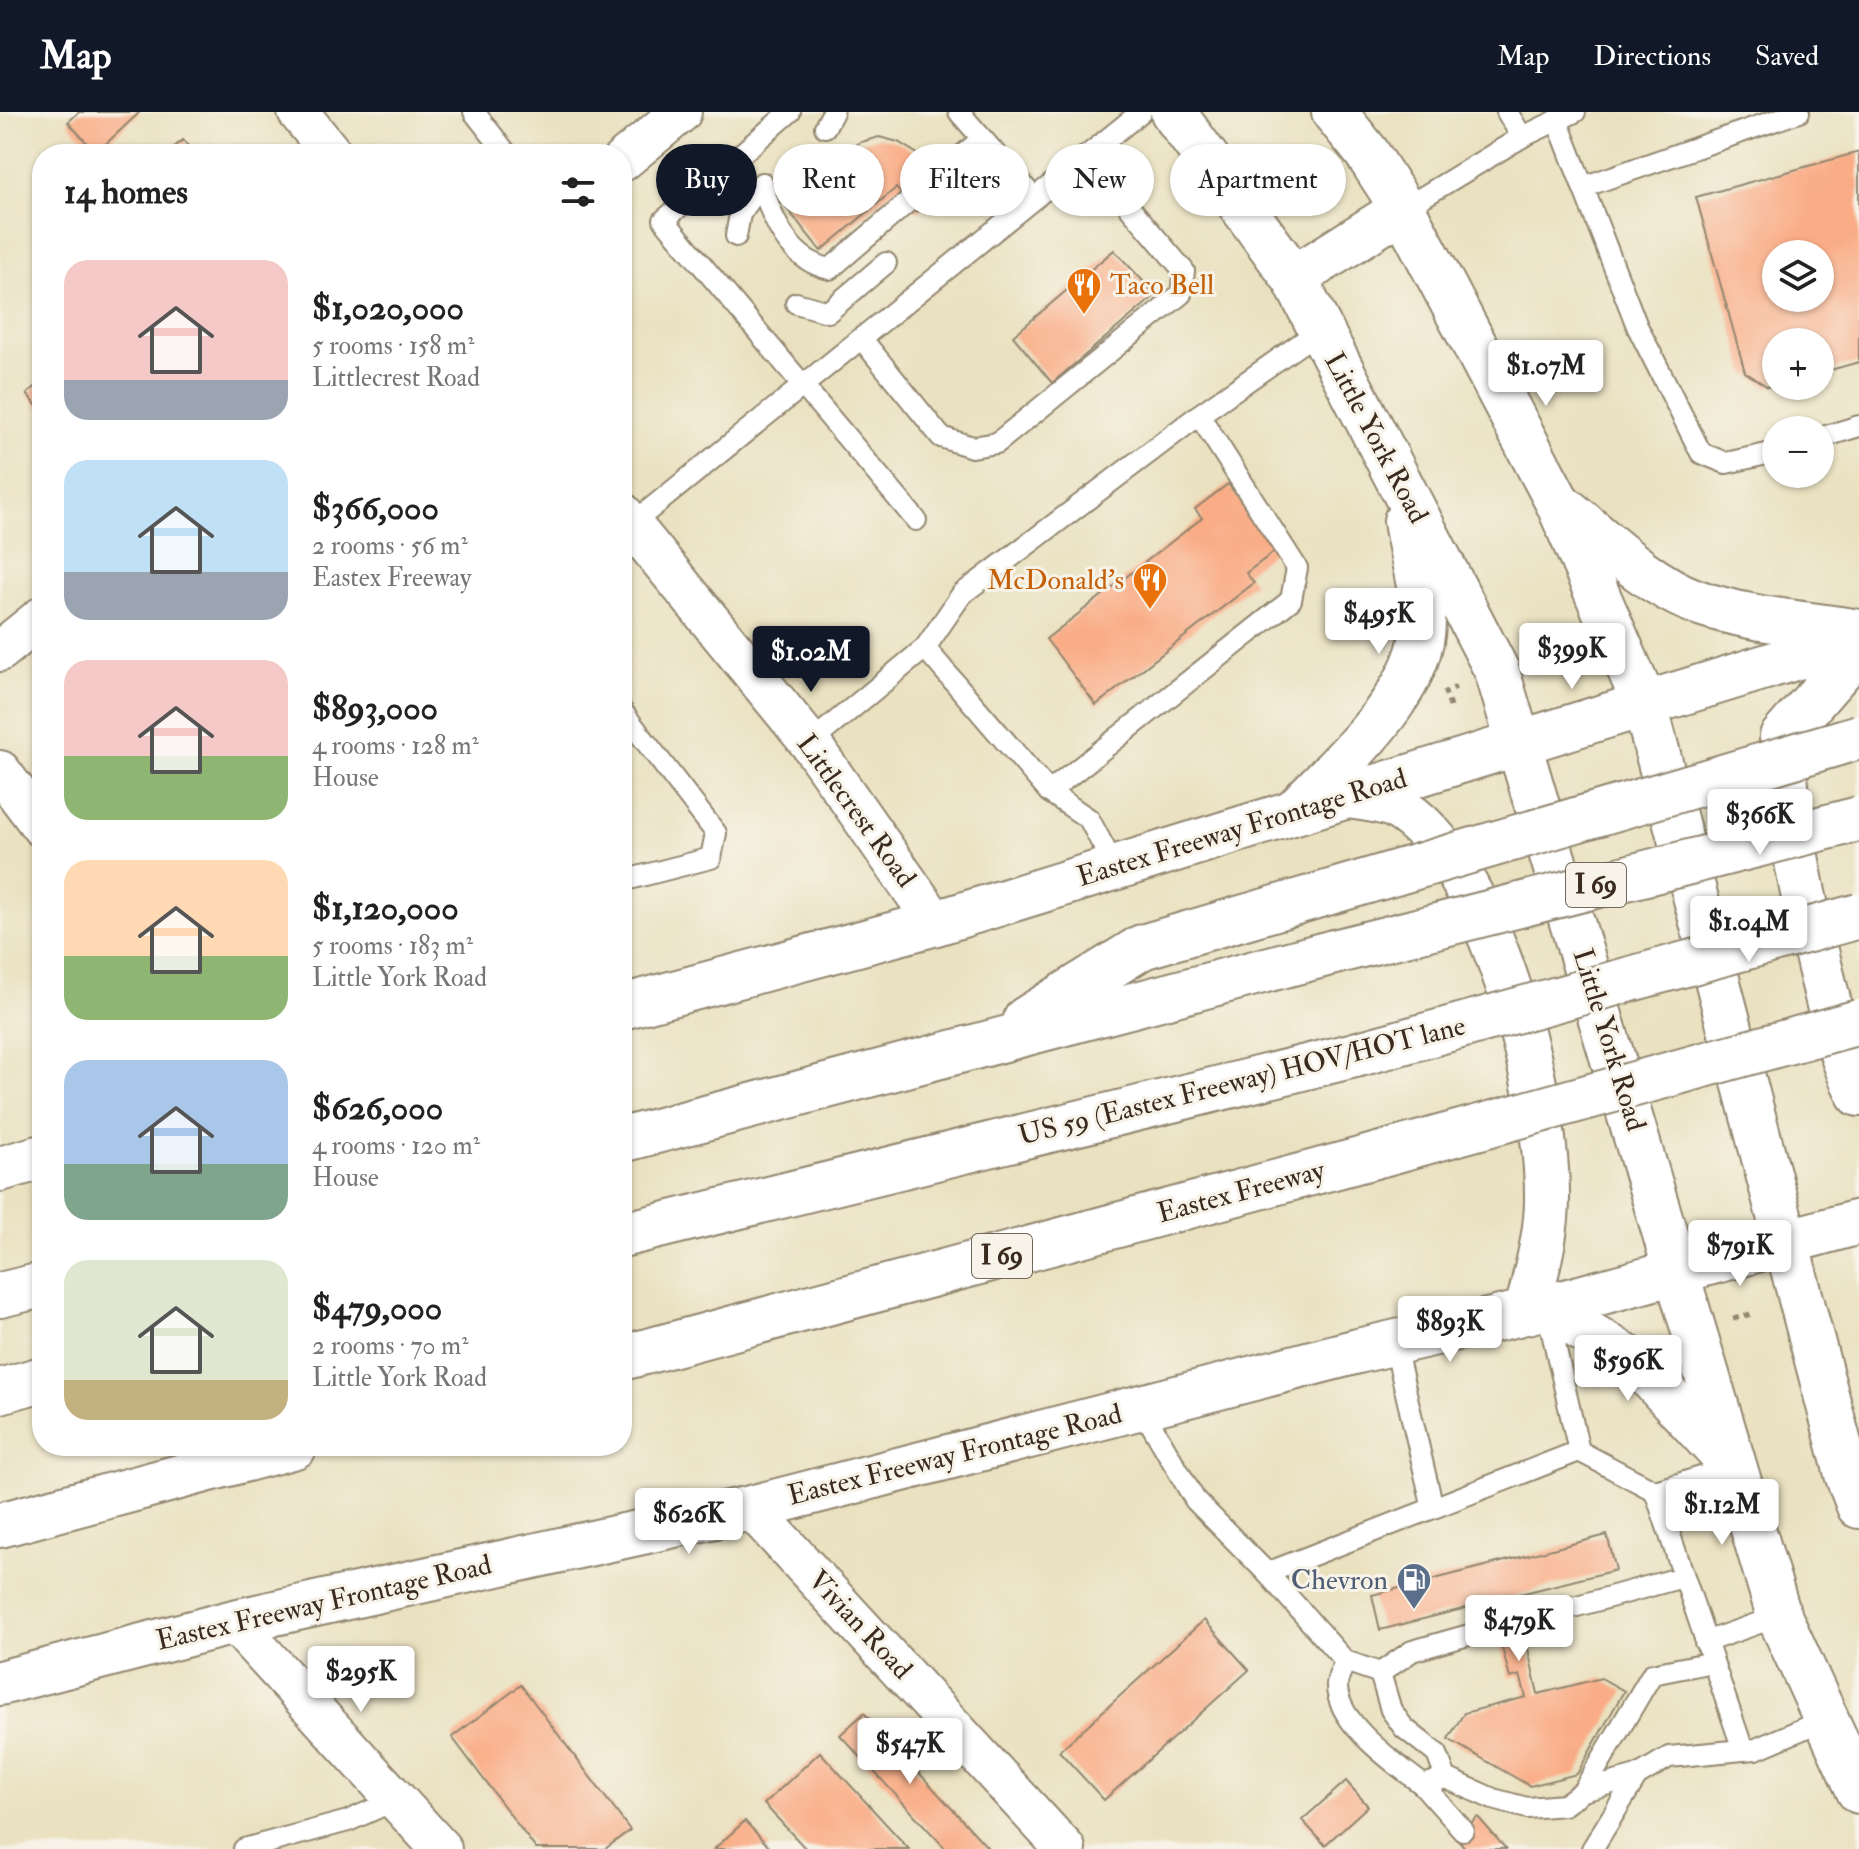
<!DOCTYPE html>
<meta charset="utf-8">
<style>
:root{--surface:#fff;--page:#f2f2f2;--text:#222;--muted:#767676;--accent:#111827}
body{margin:0;font-family:"IM FELL Double Pica",serif;background:var(--page);color:var(--text);height:100vh;display:flex;flex-direction:column;font-size:30px;white-space:nowrap}
*{box-sizing:border-box;margin:0}
p{font-size:26px;color:var(--muted)}
.icon{flex:none;width:44px;height:44px;fill:none;stroke:currentColor;stroke-width:2;stroke-linecap:round;stroke-linejoin:round}
.map{position:relative;flex:1;overflow:hidden}
.details{position:absolute;left:32px;top:32px;width:600px;height:1312px;display:flex;flex-direction:column;background:var(--surface);border-radius:32px;box-shadow:0 2px 6px #0004}
.details>*{flex:none}
.guide{position:absolute;left:656px;top:32px;width:760px;height:72px;display:flex;gap:16px}
.tools{position:absolute;left:1762px;top:128px;display:grid;gap:16px}
.tools a{display:grid;place-items:center;width:72px;height:72px;border-radius:50%;background:var(--surface);box-shadow:0 2px 6px #0004;font-size:40px}
.price{position:absolute;translate:-50% -68px;padding:0 18px;border-radius:8px;background:#fff;color:#222;font-size:26px;line-height:52px;filter:drop-shadow(0 2px 4px #0008)}
.price::after{content:'';position:absolute;left:50%;top:48px;width:24px;height:18px;margin-left:-12px;background:inherit;clip-path:polygon(0 0,100% 0,50% 100%)}
.price.selected{background:var(--accent);color:#fff}
ul{padding:0;list-style:none}
li{display:flex;align-items:center;gap:24px;height:200px;padding:0 32px}
li span{display:grid;place-items:center;flex:none;width:224px;height:160px;border-radius:24px;color:#555}
li>.icon{margin-inline-start:auto}
span .icon{width:96px;height:96px;fill:#fffc;stroke-width:1}
li b{font-size:34px}
h2{display:flex;justify-content:space-between;align-items:center;height:96px;padding:0 32px;font-size:34px}
.chip{padding:0 28px;border-radius:36px;background:var(--surface);box-shadow:0 2px 6px #0004;font-size:28px;line-height:72px}
.chip.selected{background:var(--accent);color:#fff}
header{display:flex;align-items:center;gap:48px;box-sizing:border-box;height:112px;padding:0 40px;background:var(--accent);color:#fff}
header strong{font-size:38px}
nav{display:flex;gap:44px;margin-inline-start:auto;font-size:28px}
.map>svg:first-child{display:block}
</style>
<header>
<strong>Map</strong>
<nav><a>Map</a><a>Directions</a><a>Saved</a></nav>
</header>
<div class="map">
<svg width="1859" height="1737" viewBox="0 0 1859 1737">
<rect width="100%" height="100%" fill="#f7f3e8"/>
<filter id="ink" filterUnits="userSpaceOnUse"><feTurbulence type="fractalNoise" baseFrequency=".0125" numOctaves="2"/><feDisplacementMap in="SourceGraphic" scale="16" xChannelSelector="R" yChannelSelector="G"/><feConvolveMatrix kernelMatrix="1 2 1 2 8 2 1 2 1" color-interpolation-filters="sRGB"/></filter>
<filter id="wash" filterUnits="userSpaceOnUse"><feTurbulence type="fractalNoise" baseFrequency=".006" numOctaves="4" result="noise"/><feDisplacementMap in="SourceGraphic" scale="32" xChannelSelector="R" yChannelSelector="G"/><feGaussianBlur stdDeviation="1.8" result="paint"/><feColorMatrix in="noise" values="0 0 0 0 0 0 0 0 0 0 0 0 0 0 0 0 0 1.4 0 .05"/><feComposite in="paint" operator="in"/></filter>
<g filter="url(#wash)">
<rect width="100%" height="100%" fill="#eae1c0"/>
<g id="blocks">
<g fill="#f9ac85" fill-rule="evenodd">
<path d="M79 0H140L96 41 68 10Z"/>
<path d="M879 25 898 30 921 44 930 37 957 69 917 100 896 76 821 139 786 95 858 31Z"/>
<path d="M183 28 195 42H166Z"/>
<path d="M1859 40V250L1820 261V230H1776V273L1768 275 1745 260 1696 85ZM1776 142H1820V186H1776Z"/>
<path d="M1114 138 1156 183 1052 271 1013 224Z"/>
<path d="M42 269V300L27 282Z"/>
<path d="M1228 372 1278 437 1246 461 1254 471 1096 593 1046 527 1202 406 1195 397Z"/>
<path d="M1607 1423 1616 1458 1516 1483 1538 1582 1601 1566 1624 1579 1577 1662 1530 1674 1448 1627 1464 1601 1526 1585 1520 1563 1510 1566 1490 1490 1380 1518 1372 1483Z"/>
<path d="M1204 1508 1249 1558 1104 1688 1059 1639Z"/>
<path d="M521 1573 630 1718 605 1737H536L452 1625Z"/>
<path d="M864 1601 989 1737H946L840 1623Z"/>
<path d="M820 1640 909 1737H806L764 1692Z"/>
<path d="M1346 1669 1368 1694 1325 1733 1302 1708Z"/>
<path d="M1478 1705 1506 1737H1466L1456 1725Z"/>
<path d="M745 1709 771 1737H714Z"/>
</g>
</g>
</g>
<g filter="url(#ink)">
<use href="#blocks" fill-opacity="0" stroke="#92866f" stroke-width="2"/>
<g fill="none" stroke-linecap="round" stroke-linejoin="round">
<defs>
<g id="lane">
<path d="M474 0 507 42"/>
<path d="M790 0 664 108 916 408"/>
<path d="M959 0 1034 86"/>
<path d="M1507 0 1522 25"/>
<path d="M1557 8 1637 214 1701 341 1726 351 1776 340"/>
<path d="M825 15 833 0"/>
<path d="M946 57 982 27"/>
<path d="M762 71C772 109 789 148 830 157L908 90"/>
<path d="M1583 75 1799 0"/>
<path d="M963 87 1003 51"/>
<path d="M1403 97 1522 25 1575 0"/>
<path d="M736 124 740 102 762 71"/>
<path d="M796 191 828 200 886 151"/>
<path d="M861 226 941 325 972 335 997 331 1181 182 1184 159 1086 44"/>
<path d="M1820 326 1859 314"/>
<path d="M628 415 1141 0"/>
<path d="M925 536 1049 680 1089 707 1115 756"/>
<path d="M622 599 716 721 711 746 622 769"/>
<path d="M810 631 925 536 962 482 1199 303 1320 218"/>
<path d="M1049 680 1291 488 1297 456 1199 303"/>
<path d="M1547 1198 1579 1339"/>
<path d="M1394 1230 1433 1396"/>
<path d="M1141 1295 1195 1388 1267 1461 1579 1339 1655 1379 1743 1638 1756 1637 1826 1607"/>
<path d="M1655 1379 1734 1355"/>
<path d="M1267 1461 1345 1549 1380 1561 1391 1598 1404 1616 1437 1642 1446 1666"/>
<path d="M1522 1509 1683 1465"/>
<path d="M1705 1530 1779 1504"/>
<path d="M1345 1549C1343 1556 1337 1566 1337 1573 1336 1611 1396 1652 1423 1673L1446 1666 1493 1687 1527 1696 1564 1693 1583 1679 1652 1562 1713 1550"/>
<path d="M1380 1561 1412 1539 1497 1515"/>
<path d="M1423 1673 1463 1718"/>
<path d="M1583 1679 1637 1664"/>
<path d="M244 1737 348 1709 395 1688"/>
<path d="M1592 1737 1637 1664 1669 1645 1743 1638"/>
</g>
<g id="street">
<path d="M298 0 332 42"/>
<path d="M622 49 681 0"/>
<path d="M622 401 810 631 936 811"/>
<path d="M0 539 42 505"/>
<path d="M0 659 42 715"/>
<path d="M751 1396 1065 1737"/>
<path d="M234 1510 441 1737"/>
</g>
<g id="secondary">
<path d="M1173 0 1294 166 1497 559 1779 1504 1859 1679"/>
<path d="M1334 0 1367 41 1403 97 1558 391 1645 593 1847 1362 1859 1394"/>
<path d="M1294 166 1403 97"/>
<path d="M1563 395C1603 427 1646 471 1694 489 1746 508 1805 511 1859 520"/>
<path d="M1859 537 1782 625C1786 706 1802 782 1821 860 1833 906 1837 938 1859 982"/>
<path d="M1350 684C1364 687 1384 688 1397 695 1492 750 1548 984 1547 1087 1547 1125 1535 1163 1527 1200"/>
<path d="M1295 699C1340 650 1425 580 1423 507 1422 475 1411 441 1406 409"/>
<path d="M622 895 936 811 1859 526"/>
<path d="M1547 1195 1639 1253 1727 1348"/>
<path d="M0 1571 234 1510 751 1396 1358 1239 1547 1195 1859 1110"/>
</g>
<g id="highway">
<path d="M1026 907 1142 835 1320 783"/>
<path d="M622 1028 1334 840"/>
<path d="M0 1057 42 1045"/>
<path d="M622 1123 1355 943"/>
<path d="M0 1183 42 1173"/>
<path d="M622 1246 1382 1042"/>
<path d="M0 1279 42 1267"/>
<path d="M0 1413 295 1334"/>
</g>
</defs>
<use href="#lane" stroke="#92866f" stroke-width="24"/>
<use href="#street" stroke="#92866f" stroke-width="44"/>
<use href="#secondary" stroke="#92866f" stroke-width="48"/>
<use href="#highway" stroke="#92866f" stroke-width="48"/>
<g stroke="#92866f" stroke-width="5" stroke-dasharray="6 6" stroke-linecap="butt">
<path d="M1546 542 1575 532"/>
<path d="M1450 595 1445 580 1456 575"/>
<path d="M1733 1207 1755 1201"/>
</g>
<use href="#lane" stroke="#fff" stroke-width="20"/>
<use href="#street" stroke="#fff" stroke-width="40"/>
<use href="#secondary" stroke="#fff" stroke-width="44"/>
<use href="#highway" stroke="#fff" stroke-width="44"/>
<defs>
<g id="highway-bridge">
<path d="M1320 783 1859 625"/>
<path d="M1334 840 1859 707"/>
<path d="M1355 943 1859 804"/>
<path d="M1382 1042 1859 910"/>
</g>
</defs>
<use href="#highway-bridge" stroke="#92866f" stroke-width="48" stroke-linecap="butt"/>
<use href="#highway-bridge" stroke="#fff" stroke-width="44"/>
</g>
</g>
<defs>
<symbol id="restaurant-pin" viewBox="-11 -11 22 30"><path d="M0 17L-7.5 6A9.5 9.5 0 1 1 7.5 6Z" fill="#e8710a" stroke="#f7f3e8"/><path d="M-5-6h1v4h1v-4h1v4h1v-4h1v5L-1.5 .5V6h-2V.5L-5-1ZM5-6V6H3V1.5H1.5Q1.5-4 5-6Z" fill="#fff"/></symbol>
<symbol id="fuel-pin" viewBox="-11 -11 22 30"><path d="M0 17L-7.5 6A9.5 9.5 0 1 1 7.5 6Z" fill="#5c6f8a" stroke="#f7f3e8"/><path d="M-5.5-6h7V0h2V4h1.3V-2.5L3-4.5l.8-.8L6-3V5H2.5V1h-1V6h-7ZM-4.2-4.7v3.2H.2V-4.7Z" fill="#fff"/></symbol>
</defs>
<g fill-rule="evenodd">
<use href="#restaurant-pin" x="1064" y="153" width="40" height="54"/>
<use href="#restaurant-pin" x="1130" y="448" width="40" height="54"/>
<use href="#fuel-pin" x="1394" y="1448" width="40" height="54"/>
</g>
<g text-anchor="middle" dominant-baseline="central" stroke-width="6" stroke-linejoin="round" paint-order="stroke">
<g fill="#f7f3e8" stroke="#73665b" stroke-width="2">
<rect x="1566" y="751" width="60" height="44" rx="6"/>
<rect x="972" y="1122" width="60" height="44" rx="6"/>
</g>
<g font-size="26" font-weight="bold" fill="#3b2a1e">
<text x="1596" y="773">I 69</text>
<text x="1002" y="1144">I 69</text>
</g>
<g font-size="28" fill="#c56008" stroke="#f7f3e8" text-anchor="start">
<text x="1110" y="173">Taco Bell</text>
<text x="1124" y="468" text-anchor="end">McDonald's</text>
</g>
<g font-size="28" fill="#3b2a1e" stroke="#f7f3e8">
<text transform="translate(1376 326) rotate(62)">Little York Road</text>
<text transform="translate(856 699) rotate(54)">Littlecrest Road</text>
<text transform="translate(1242 716) rotate(-17)">Eastex Freeway Frontage Road</text>
<text transform="translate(1609 928) rotate(73)">Little York Road</text>
<text transform="translate(1242 969) rotate(-14)">US 59 (Eastex Freeway) HOV/HOT lane</text>
<text transform="translate(1241 1080) rotate(-15)">Eastex Freeway</text>
<text transform="translate(955 1343) rotate(-14)">Eastex Freeway Frontage Road</text>
<text transform="translate(324 1491) rotate(-13)">Eastex Freeway Frontage Road</text>
<text transform="translate(860 1513) rotate(47)">Vivian Road</text>
</g>
<g font-size="28" fill="#4e5e75" stroke="#f7f3e8" text-anchor="end">
<text x="1388" y="1468">Chevron</text>
</g>
</g>
</svg>
<div class="tools">
<a><svg class="icon" aria-label="layers" viewBox="0 0 24 24"><path d="M12 4l9 5-9 5-9-5zM3 14l9 5 9-5"/></svg></a>
<a>+</a>
<a>−</a>
</div>
<b class="price" style="left:1546px;top:296px">$1.07M</b>
<b class="price" style="left:1379px;top:544px">$495K</b>
<b class="price" style="left:1572px;top:579px">$399K</b>
<b class="price selected" style="left:811px;top:582px">$1.02M</b>
<b class="price" style="left:1760px;top:745px">$366K</b>
<b class="price" style="left:1749px;top:852px">$1.04M</b>
<b class="price" style="left:1740px;top:1176px">$791K</b>
<b class="price" style="left:1450px;top:1252px">$893K</b>
<b class="price" style="left:1628px;top:1291px">$596K</b>
<b class="price" style="left:1722px;top:1435px">$1.12M</b>
<b class="price" style="left:689px;top:1444px">$626K</b>
<b class="price" style="left:1519px;top:1551px">$479K</b>
<b class="price" style="left:361px;top:1602px">$295K</b>
<b class="price" style="left:910px;top:1674px">$547K</b>
<div class="guide">
<a class="chip selected">Buy</a>
<a class="chip">Rent</a>
<a class="chip">Filters</a>
<a class="chip">New</a>
<a class="chip">Apartment</a>
</div>
<section class="details">
<h2>14 homes<svg class="icon" aria-label="filters" viewBox="0 0 24 24"><path d="M4 7h16M4 17h16"/><circle cx="9" cy="7" r="2"/><circle cx="15" cy="17" r="2"/></svg></h2>
<ul>
<li><span style="background:linear-gradient(#f6c9c9 75%,#9aa5b1 0)"><svg class="icon" aria-label="home" viewBox="0 0 24 24"><path d="M3 11l9-7 9 7M6 9v11h12V9"/></svg></span><div><b>$1,020,000</b><p>5 rooms · 158 m²</p><p>Littlecrest Road</p></div></li>
<li><span style="background:linear-gradient(#bfe0f5 70%,#9aa5b1 0)"><svg class="icon" aria-label="home" viewBox="0 0 24 24"><path d="M3 11l9-7 9 7M6 9v11h12V9"/></svg></span><div><b>$366,000</b><p>2 rooms · 56 m²</p><p>Eastex Freeway</p></div></li>
<li><span style="background:linear-gradient(#f6c9c9 60%,#8fb573 0)"><svg class="icon" aria-label="home" viewBox="0 0 24 24"><path d="M3 11l9-7 9 7M6 9v11h12V9"/></svg></span><div><b>$893,000</b><p>4 rooms · 128 m²</p><p>House</p></div></li>
<li><span style="background:linear-gradient(#ffd9b3 60%,#8fb573 0)"><svg class="icon" aria-label="home" viewBox="0 0 24 24"><path d="M3 11l9-7 9 7M6 9v11h12V9"/></svg></span><div><b>$1,120,000</b><p>5 rooms · 183 m²</p><p>Little York Road</p></div></li>
<li><span style="background:linear-gradient(#a9c7e8 65%,#7fa58c 0)"><svg class="icon" aria-label="home" viewBox="0 0 24 24"><path d="M3 11l9-7 9 7M6 9v11h12V9"/></svg></span><div><b>$626,000</b><p>4 rooms · 120 m²</p><p>House</p></div></li>
<li><span style="background:linear-gradient(#dfe7d0 75%,#c2b280 0)"><svg class="icon" aria-label="home" viewBox="0 0 24 24"><path d="M3 11l9-7 9 7M6 9v11h12V9"/></svg></span><div><b>$479,000</b><p>2 rooms · 70 m²</p><p>Little York Road</p></div></li>
</ul>
</section>
</div>
